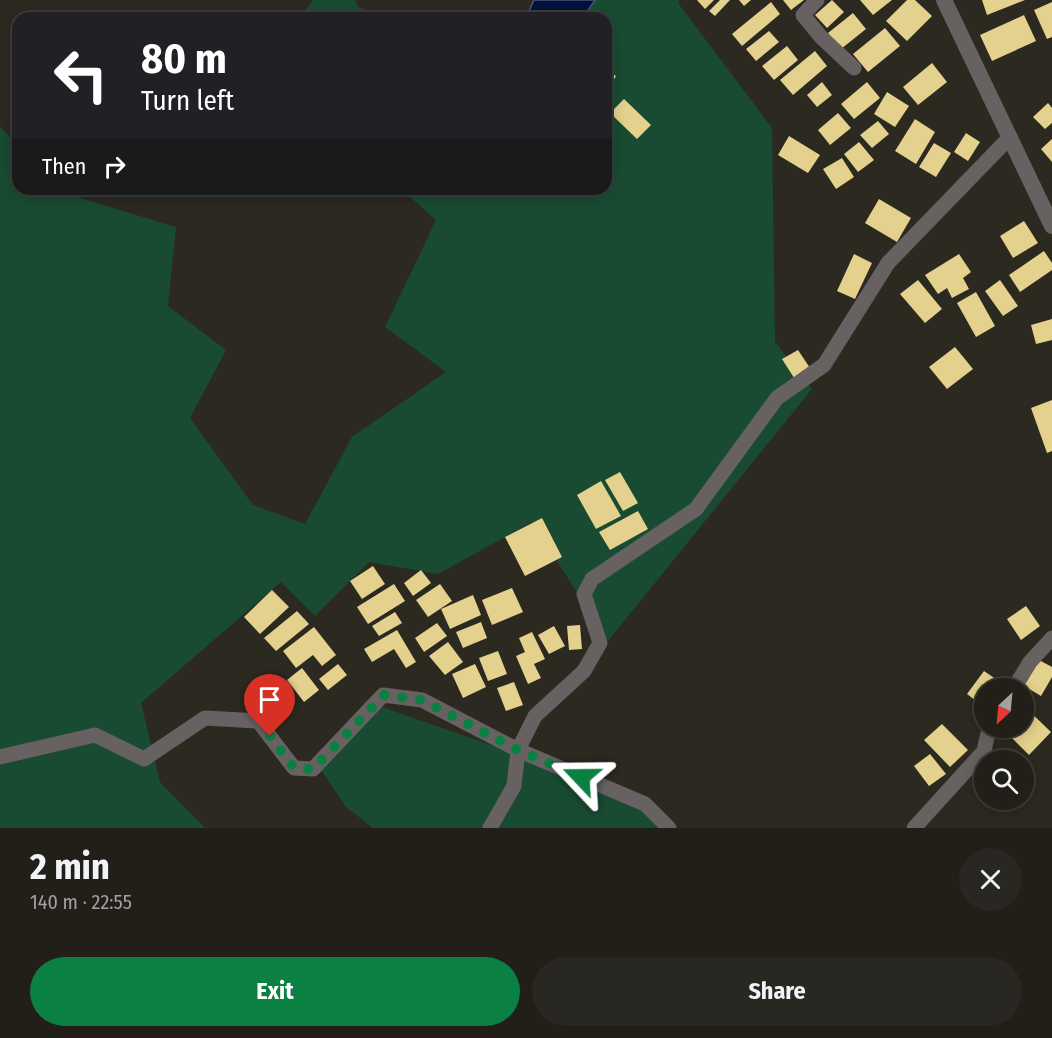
<!DOCTYPE html>
<meta charset="utf-8">
<style>
:root{--surface:#211f18;--page:#292721;--text:#f1f3f6;--muted:#a2a2a2;--line:#3e3d37;--accent:#0b8043}
body{margin:0;font-family:"Fira Sans Condensed",sans-serif;background:var(--page);color:var(--text);height:100vh;display:flex;flex-direction:column;font-size:22px;white-space:nowrap}
*{box-sizing:border-box;margin:0}
p{font-size:20px;color:var(--muted)}
.icon{flex:none;width:33px;height:33px;fill:none;stroke:currentColor;stroke-width:2;stroke-linecap:round;stroke-linejoin:round}
.map{position:relative;height:828px;overflow:hidden}
.details{display:flex;flex-direction:column;background:var(--surface);flex:1}
.details>*{flex:none}
.banner{position:absolute;left:12px;top:12px;width:600px;height:183px;border-radius:18px;box-shadow:0 3px 15px #0003,0 0 0 2px var(--line);background:#202124;color:#fff;overflow:hidden}
.needle{width:39px;rotate:206deg}
.buttons{position:absolute;left:974px;top:678px;display:grid;gap:12px}
.buttons a{display:grid;place-items:center;width:60px;height:60px;border-radius:50%;background:var(--surface);box-shadow:0 3px 15px #0003,0 0 0 2px var(--line);font-size:30px}
.pin{position:absolute;display:grid;place-items:center;width:51px;height:51px;color:#fff;margin:-62px -26px;border-radius:50% 50% 50% 0;rotate:-45deg;box-shadow:0 0 6px #0007}
.pin .icon{rotate:45deg}
.me{position:absolute;width:66px;margin:-33px;rotate:293deg;stroke-linejoin:round;filter:drop-shadow(0 0 4px #0008)}
.turn{display:flex;align-items:center;gap:21px;height:126px;padding:0 30px;font-size:27px}
.turn .icon{width:78px;height:78px;stroke-width:2.5}
.turn b{display:block;font-size:42px;line-height:51px}
.then{display:flex;align-items:center;height:57px;padding:0 30px;background:#0003;gap:12px;font-size:22px}
.round{display:grid;place-items:center;flex:none;width:63px;height:63px;border-radius:32px;background:var(--page)}
.head{display:flex;align-items:center;justify-content:space-between;height:102px;padding:0 30px}
h1{font-size:36px;font-weight:700;line-height:45px}
.cta{display:flex;gap:12px;margin-top:auto;padding:12px 30px}
.cta a{flex:1;height:69px;border-radius:36px;background:var(--accent);color:#fff;font-size:24px;font-weight:700;line-height:69px;text-align:center}
.cta a+a{background:var(--page);color:var(--text)}
.map>svg:first-child{display:block}
.green{fill:#194b32}
.water{fill:#00123e;stroke:#4a5672;stroke-width:1.5}
.building{fill:#e3d18d}
.lines{fill:none;stroke-linecap:round;stroke-linejoin:round}
.minor{stroke:#676162;stroke-width:15}
.tertiary{stroke:#676162;stroke-width:16}
.route{stroke:#0b8043;stroke-width:10;stroke-dasharray:0 18}
</style>
<div class="map">
<svg width="1052" height="828" viewBox="0 0 1052 828">
<rect width="100%" height="100%" fill="#2c2920"/>
<path class="green" d="M 313,0 L 355,0 L 358,7 L 393,18 L 300,18 Z
M 595,0 L 680,0 L 678,3 L 772,128 L 775,342 L 812,389 L 608,641 L 532,522 L 438,574 L 369,562 L 315,616 L 281,582 L 141,703 L 160,782 L 205,828 L 0,828 L 0,127 L 18,144 L 18,189 L 62,189 L 67,194 L 176,227 L 168,306 L 226,350 L 190,418 L 253,505 L 305,524 L 352,437 L 446,372 L 385,327 L 436,220 L 401,189 L 606,189 L 606,18 L 583,18 Z
M 365,701 L 576,775 L 678,828 L 373,828 L 346,807 L 321,770 Z"/>
<path class="water" d="M 534,0 L 595,0 L 583,18 L 526,18 Z"/>
<path class="building" d="M 697,0 L 714,0 L 705,9 Z
M 720,0 L 730,0 L 715,16 L 709,11 Z
M 739,0 L 751,0 L 744,6 Z
M 783,0 L 804,0 L 791,10 Z
M 832,0 L 844,12 L 827,28 L 815,15 Z
M 860,0 L 892,0 L 873,15 Z
M 907,0 L 915,0 L 932,16 L 907,41 L 886,21 Z
M 982,0 L 1025,0 L 987,15 Z
M 771,2 L 780,14 L 742,46 L 732,34 Z
M 1052,2 L 1052,37 L 1047,39 L 1034,10 Z
M 853,13 L 866,29 L 841,49 L 828,33 Z
M 1024,15 L 1036,41 L 992,61 L 980,35 Z
M 885,28 L 900,46 L 868,72 L 853,54 Z
M 769,31 L 779,42 L 756,61 L 746,49 Z
M 787,46 L 798,60 L 774,80 L 762,66 Z
M 815,51 L 827,66 L 793,95 L 780,80 Z
M 932,63 L 947,82 L 918,105 L 903,87 Z
M 606,70 L 616,76 L 606,93 Z
M 822,82 L 832,95 L 817,107 L 807,95 Z
M 867,82 L 880,98 L 854,119 L 841,104 Z
M 887,92 L 909,106 L 895,127 L 874,114 Z
M 624,99 L 651,125 L 637,139 L 610,113 Z
M 1048,103 L 1052,108 L 1052,123 L 1045,129 L 1033,117 Z
M 838,113 L 851,128 L 830,145 L 818,130 Z
M 915,119 L 935,132 L 916,164 L 895,151 Z
M 878,121 L 889,134 L 872,148 L 860,135 Z
M 966,133 L 980,142 L 968,161 L 954,152 Z
M 789,136 L 820,155 L 808,173 L 778,155 Z
M 1052,139 L 1052,162 L 1041,149 Z
M 859,142 L 874,160 L 858,172 L 844,154 Z
M 934,143 L 951,153 L 936,177 L 919,167 Z
M 842,158 L 854,177 L 836,189 L 823,169 Z
M 879,199 L 911,218 L 897,242 L 865,223 Z
M 1024,221 L 1038,243 L 1013,258 L 1000,236 Z
M 1044,251 L 1052,263 L 1052,270 L 1020,292 L 1009,275 Z
M 854,254 L 872,263 L 855,299 L 837,291 Z
M 959,254 L 971,272 L 963,278 L 969,289 L 952,298 L 947,288 L 938,294 L 925,275 Z
M 918,280 L 942,309 L 925,323 L 900,294 Z
M 1000,280 L 1018,306 L 1003,316 L 985,291 Z
M 976,292 L 995,326 L 976,337 L 957,303 Z
M 1052,319 L 1052,340 L 1036,344 L 1031,325 Z
M 955,347 L 973,369 L 947,389 L 929,367 Z
M 798,350 L 812,371 L 796,381 L 782,359 Z
M 1052,400 L 1052,451 L 1047,453 L 1031,408 Z
M 620,472 L 638,503 L 623,511 L 605,480 Z
M 601,481 L 621,516 L 596,529 L 577,495 Z
M 638,511 L 648,529 L 610,550 L 599,532 Z
M 542,518 L 562,557 L 525,576 L 505,537 Z
M 373,566 L 385,584 L 362,599 L 350,581 Z
M 421,570 L 431,583 L 413,596 L 404,583 Z
M 394,584 L 405,601 L 368,624 L 357,607 Z
M 440,584 L 452,601 L 428,617 L 416,600 Z
M 512,588 L 523,612 L 492,625 L 482,600 Z
M 272,590 L 289,607 L 260,634 L 244,617 Z
M 473,595 L 481,615 L 450,629 L 441,609 Z
M 1026,606 L 1040,626 L 1021,640 L 1007,619 Z
M 297,611 L 309,624 L 276,651 L 264,638 Z
M 395,612 L 402,623 L 379,636 L 372,626 Z
M 481,622 L 487,638 L 463,648 L 456,632 Z
M 437,623 L 447,636 L 424,652 L 415,638 Z
M 580,625 L 582,649 L 569,650 L 567,626 Z
M 554,626 L 565,646 L 549,654 L 538,635 Z
M 314,627 L 336,655 L 322,666 L 313,655 L 296,668 L 283,651 Z
M 397,630 L 416,662 L 406,668 L 394,649 L 372,662 L 364,649 Z
M 532,632 L 545,659 L 534,664 L 541,678 L 528,684 L 516,656 L 525,652 L 519,638 Z
M 448,642 L 463,662 L 445,675 L 429,656 Z
M 498,651 L 507,674 L 488,681 L 479,658 Z
M 1039,660 L 1052,667 L 1052,677 L 1041,696 L 1024,686 Z
M 338,664 L 347,675 L 328,690 L 319,679 Z
M 475,664 L 486,687 L 463,698 L 452,674 Z
M 302,668 L 319,690 L 304,702 L 287,680 Z
M 984,671 L 1006,686 L 1004,688 L 984,688 L 984,707 L 967,694 Z
M 514,682 L 523,705 L 506,711 L 497,688 Z
M 1023,705 L 1051,732 L 1029,755 L 1002,728 L 1023,728 Z
M 942,724 L 968,750 L 950,767 L 924,740 Z
M 930,754 L 946,774 L 929,786 L 914,766 Z
M 987,754 L 996,760 L 984,760 L 984,782 L 972,772 Z"/>
<g class="lines">
<path class="minor" d="M 817,0 L 803,15 L 821,37 L 854,68
M 1014,688 L 1030,662 L 1052,638
M 0,757 L 95,735 L 144,759 L 205,718 L 258,721 L 294,768 L 313,769 L 383,695 L 422,700 L 518,750 L 645,804 L 669,828
M 490,828 L 514,786 L 518,750 L 535,716 L 584,671 L 600,643 L 584,594 L 592,579 L 696,509 L 777,398 L 824,365 L 888,263 L 1010,137
M 914,828 L 984,751 L 989,728"/>
<path class="tertiary" d="M 944,0 L 1052,226"/>
</g>
<g class="lines">
<path class="route" d="M 270,736 L 294,768 L 313,769 L 384,695 L 422,700 L 518,750 L 581,777"/>
</g>
</svg>
<div class="buttons">
<a><svg class="needle" viewBox="-14 -14 28 28"><path d="M0-13l5 13h-10z" fill="#e53935"/><path d="M0 13l5-13h-10z" fill="#a2a2a2"/></svg></a>
<a><svg class="icon" aria-label="search" viewBox="0 0 24 24"><circle cx="10" cy="10" r="6"/><path d="M15 15l6 6"/></svg></a>
</div>
<div class="pin" style="left:270px;top:736px;background:#d93025"><svg class="icon" aria-label="arrive" viewBox="0 0 24 24"><path d="M6 21V4h12l-3 4 3 4H6"/></svg></div>
<svg class="me" style="left:581px;top:777px" viewBox="-20 -20 40 40"><path d="M0-17L14 15 0 8-14 15z" fill="#0b8043" stroke="#fff" stroke-width="4"/></svg>
<div class="banner">
<div class="turn"><svg class="icon" aria-label="left" viewBox="0 0 24 24"><path d="M17 20v-9H6M10 6l-5 5 5 5"/></svg><div><b>80 m</b>Turn left</div></div>
<div class="then">Then<svg class="icon" aria-label="right" viewBox="0 0 24 24"><path d="M7 20v-9h11M14 6l5 5-5 5"/></svg></div>
</div>
</div>
<section class="details">
<div class="head"><div><h1>2 min</h1><p>140 m · 22:55</p></div><a class="round"><svg class="icon" aria-label="close" viewBox="0 0 24 24"><path d="M6 6l12 12M18 6L6 18"/></svg></a></div>
<div class="cta"><a>Exit</a><a>Share</a></div>
</section>
